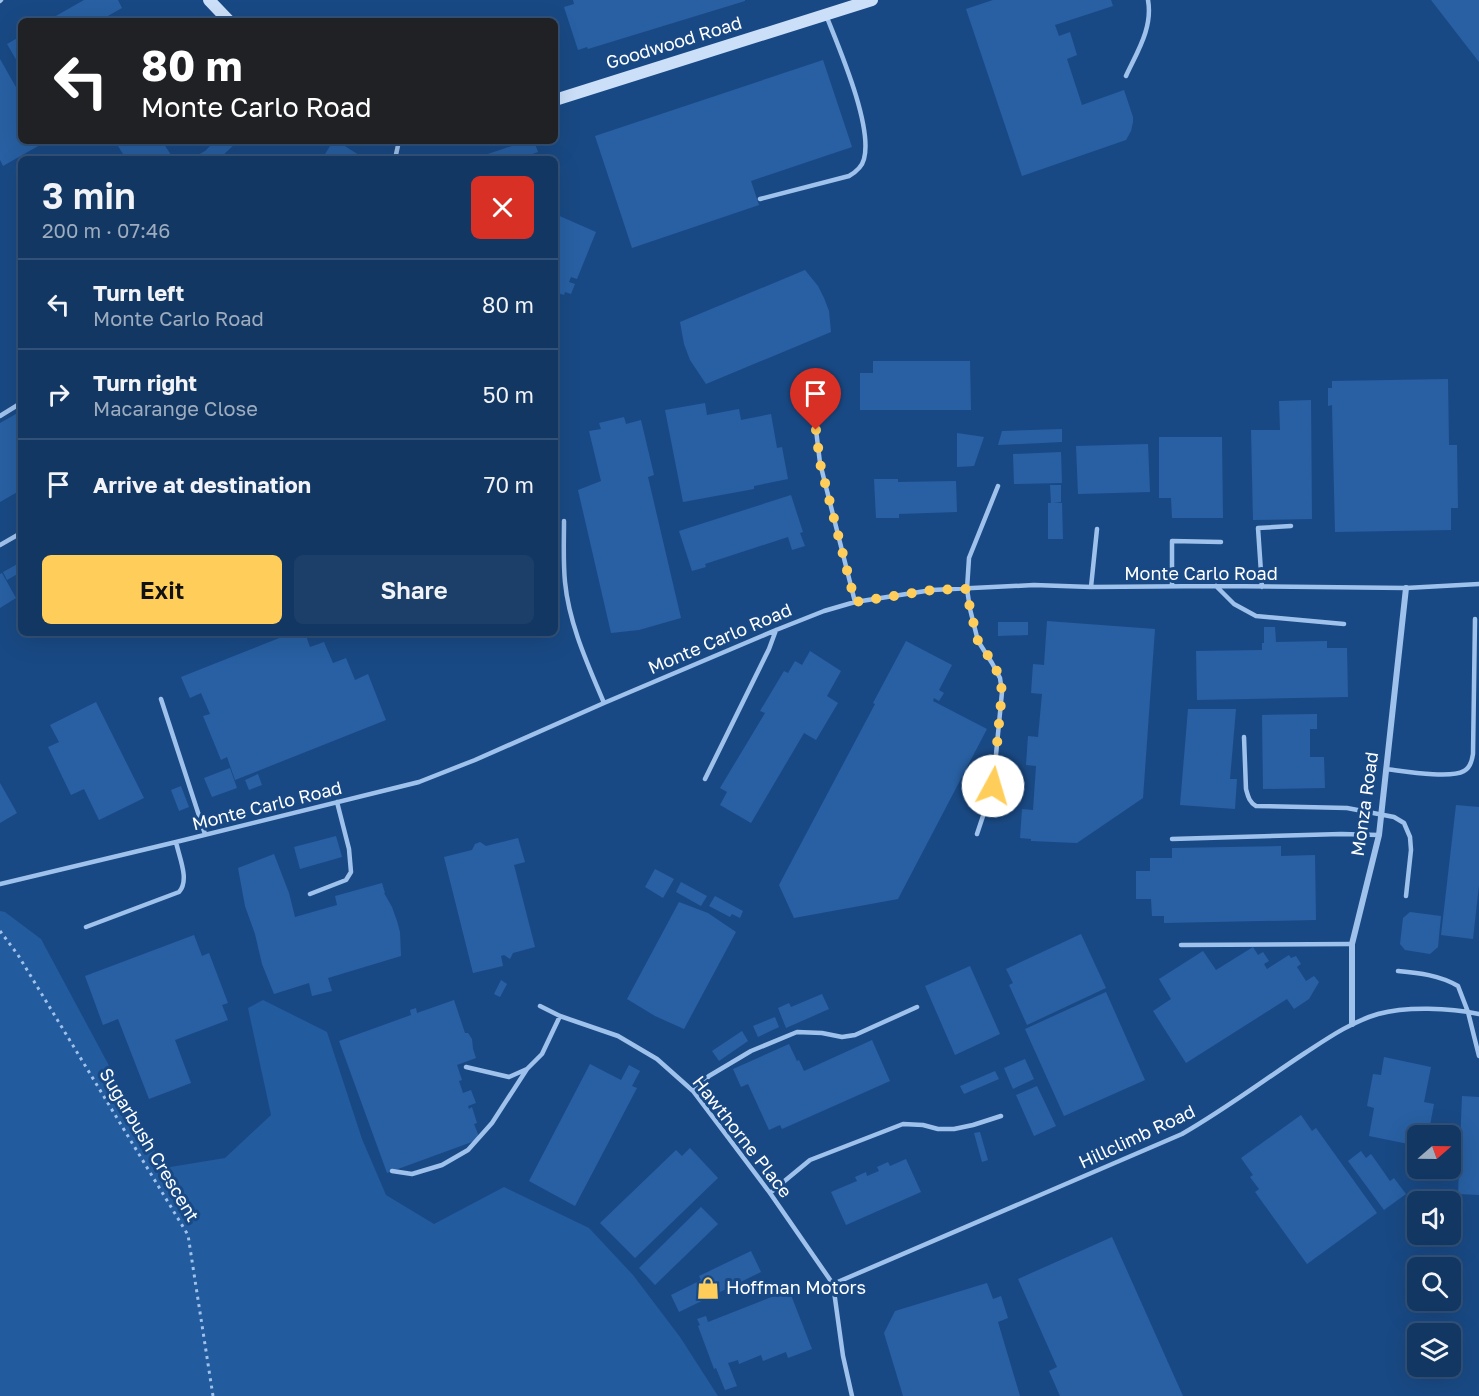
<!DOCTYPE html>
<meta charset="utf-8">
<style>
:root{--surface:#133763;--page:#1c3f69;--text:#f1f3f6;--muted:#9dacbe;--line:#325178;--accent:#ffce5a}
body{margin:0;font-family:"Golos Text",sans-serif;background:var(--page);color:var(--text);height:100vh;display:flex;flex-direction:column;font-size:22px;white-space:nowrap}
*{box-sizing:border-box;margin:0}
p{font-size:20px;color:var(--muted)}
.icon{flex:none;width:33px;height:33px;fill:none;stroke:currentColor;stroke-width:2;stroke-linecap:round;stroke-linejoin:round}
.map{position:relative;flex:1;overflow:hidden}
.sheet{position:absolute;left:18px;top:156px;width:540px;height:480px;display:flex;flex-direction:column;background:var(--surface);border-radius:9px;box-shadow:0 6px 24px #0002,0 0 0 2px var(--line)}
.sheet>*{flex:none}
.guide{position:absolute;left:18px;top:18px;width:540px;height:126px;border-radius:9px;box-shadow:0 6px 24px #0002,0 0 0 2px var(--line);background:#202124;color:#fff;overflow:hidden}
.needle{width:39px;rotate:70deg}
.buttons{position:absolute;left:1407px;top:1125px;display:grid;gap:12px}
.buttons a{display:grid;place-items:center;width:54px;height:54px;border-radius:9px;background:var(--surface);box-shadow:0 6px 24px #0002,0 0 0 2px var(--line);font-size:30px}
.pin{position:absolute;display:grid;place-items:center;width:51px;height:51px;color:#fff;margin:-62px -26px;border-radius:50% 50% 50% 0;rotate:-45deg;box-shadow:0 0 6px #0007}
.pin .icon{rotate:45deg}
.me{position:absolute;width:66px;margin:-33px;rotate:6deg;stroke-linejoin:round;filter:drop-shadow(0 0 4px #0008)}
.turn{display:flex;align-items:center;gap:21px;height:126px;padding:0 24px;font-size:27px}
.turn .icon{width:78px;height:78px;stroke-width:2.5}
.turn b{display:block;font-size:42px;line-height:51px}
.round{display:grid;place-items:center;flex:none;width:63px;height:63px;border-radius:9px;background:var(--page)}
.overview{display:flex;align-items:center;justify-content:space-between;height:102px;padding:0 24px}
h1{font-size:36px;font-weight:600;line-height:45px}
.button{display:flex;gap:12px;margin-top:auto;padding:12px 24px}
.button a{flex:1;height:69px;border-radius:9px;background:var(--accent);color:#111;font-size:24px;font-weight:600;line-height:69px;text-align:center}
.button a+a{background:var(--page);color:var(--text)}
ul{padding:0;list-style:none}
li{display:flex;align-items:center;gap:18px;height:90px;padding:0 24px;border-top:2px solid var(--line)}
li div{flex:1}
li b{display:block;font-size:22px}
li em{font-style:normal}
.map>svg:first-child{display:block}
.green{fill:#225b9e}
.building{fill:#2860a3}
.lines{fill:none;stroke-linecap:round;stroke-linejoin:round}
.path{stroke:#9fc2ec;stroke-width:3;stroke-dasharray:3 4.5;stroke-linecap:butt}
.lane{stroke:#9fc2ec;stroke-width:4.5}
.street{stroke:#9fc2ec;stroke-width:6}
.secondary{stroke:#cbdff9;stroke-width:12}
.route{stroke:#ffce5a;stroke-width:10;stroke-dasharray:0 18}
.labels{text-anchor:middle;stroke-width:6;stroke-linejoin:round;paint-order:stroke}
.street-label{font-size:18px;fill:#fff;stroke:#194984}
.poi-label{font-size:18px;fill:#fff;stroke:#194984;text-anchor:start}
</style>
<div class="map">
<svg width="1479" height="1396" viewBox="0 0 1479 1396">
<rect width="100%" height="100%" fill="#194984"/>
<path class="green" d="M 0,911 L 5,912 L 41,939 L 164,1168 L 225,1158 L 271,1115 L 248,1008 L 263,1000 L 327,1032 L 362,1139 L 386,1195 L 434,1224 L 504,1187 L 589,1228 L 633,1275 L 680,1337 L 718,1396 L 0,1396 Z"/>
<path class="building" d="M 84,0 L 118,0 L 122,8 L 99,21 L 47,21 Z
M 573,0 L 745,0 L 745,1 L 588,49 L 587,47 L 578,50 L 564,7 L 574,4 Z
M 993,0 L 1111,0 L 1113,6 L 1055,25 L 1059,36 L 1070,32 L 1077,55 L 1067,59 L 1082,105 L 1124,90 L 1133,117 L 1133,122 L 1131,131 L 1126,140 L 1022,176 L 966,9 Z
M 1431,0 L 1479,0 L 1479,62 Z
M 21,36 L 21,68 L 7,44 Z
M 0,59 L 21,96 L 21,141 L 47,141 L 3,166 L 0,160 Z
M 823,60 L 852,147 L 751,181 L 759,205 L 632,248 L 595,136 Z
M 115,141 L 162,141 L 173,158 L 126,159 Z
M 215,141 L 238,141 L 219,159 L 191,159 L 205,151 Z
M 333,141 L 337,141 L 362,157 L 361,159 L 322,159 Z
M 526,141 L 534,141 L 538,152 L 519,159 L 487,159 L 485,155 Z
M 555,214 L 596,232 L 577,279 L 571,277 L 569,282 L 575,284 L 571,294 L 565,292 L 564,295 L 555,292 Z
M 805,270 L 818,286 L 824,298 L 829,311 L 831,332 L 706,384 L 690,360 L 684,344 L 680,322 Z
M 873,361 L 970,361 L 971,410 L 860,410 L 860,373 L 873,373 Z
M 1448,379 L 1449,445 L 1457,445 L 1458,508 L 1451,508 L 1451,530 L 1335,532 L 1332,405 L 1328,406 L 1328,388 L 1332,388 L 1332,381 Z
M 1311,400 L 1312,519 L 1253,520 L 1251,430 L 1280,430 L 1279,401 Z
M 705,403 L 707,415 L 739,409 L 741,420 L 771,414 L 777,448 L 782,447 L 788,479 L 754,486 L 754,489 L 683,502 L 665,410 Z
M 21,411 L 21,490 L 0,502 L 0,423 Z
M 624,417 L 626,424 L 641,420 L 654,475 L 648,477 L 681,618 L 639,630 L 611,633 L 578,490 L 601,481 L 589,431 L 601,429 L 599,423 Z
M 1062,429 L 1062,442 L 998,445 L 1002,431 Z
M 957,433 L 984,437 L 974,466 L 957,467 Z
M 1159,437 L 1222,437 L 1223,518 L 1172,518 L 1171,498 L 1159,498 Z
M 1148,444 L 1150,492 L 1078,494 L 1076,446 Z
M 1061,452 L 1062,483 L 1014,484 L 1013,454 Z
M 874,479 L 898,479 L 898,482 L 956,481 L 957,512 L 899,514 L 899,518 L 876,518 Z
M 1050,485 L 1061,485 L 1061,502 L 1053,503 L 1062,503 L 1063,539 L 1048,539 L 1048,503 L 1051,503 Z
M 791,495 L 803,532 L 800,533 L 805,546 L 792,550 L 788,537 L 705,564 L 706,567 L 692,571 L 679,531 Z
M 21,562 L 21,572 L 7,580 L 3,572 Z
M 2,573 L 16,598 L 0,608 L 0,574 Z
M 1047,621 L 1155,629 L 1143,798 L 1077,843 L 1031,841 L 1031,839 L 1020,838 L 1022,809 L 1033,810 L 1036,766 L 1026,765 L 1028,736 L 1038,737 L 1042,694 L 1031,693 L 1033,664 L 1044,665 Z
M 998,622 L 1028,622 L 1028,635 L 998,636 Z
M 1264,627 L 1275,627 L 1276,642 L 1327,641 L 1327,648 L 1347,648 L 1348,697 L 1197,700 L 1196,651 L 1262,650 L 1262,643 L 1264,643 Z
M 292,633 L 305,633 L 310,647 L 324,642 L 333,663 L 346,658 L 355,680 L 368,674 L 386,720 L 235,780 L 227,757 L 221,760 L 203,716 L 210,714 L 201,693 L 190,698 L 181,677 Z
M 906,641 L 952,665 L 939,690 L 944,693 L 939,701 L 934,698 L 933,701 L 987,729 L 898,899 L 794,918 L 779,885 L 875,704 L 873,703 Z
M 810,651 L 841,671 L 827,696 L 838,703 L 816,740 L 804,733 L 751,823 L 720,805 L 727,792 L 720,788 L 765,713 L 760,711 L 784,671 L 788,673 L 795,661 L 802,665 Z
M 96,702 L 144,798 L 99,820 L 84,789 L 71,795 L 48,747 L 59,742 L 50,725 Z
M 1188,709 L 1236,709 L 1230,779 L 1237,779 L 1235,809 L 1180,805 Z
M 1317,714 L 1317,729 L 1310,729 L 1310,757 L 1324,757 L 1325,788 L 1263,789 L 1262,715 Z
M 230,768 L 237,788 L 212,797 L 204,778 Z
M 258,774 L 262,785 L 249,790 L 245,780 Z
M 0,783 L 17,813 L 0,823 Z
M 181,786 L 189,807 L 179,811 L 171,790 Z
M 1456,805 L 1479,807 L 1479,885 L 1473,939 L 1441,935 Z
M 336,836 L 342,857 L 300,869 L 294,847 Z
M 518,838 L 525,862 L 514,865 L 535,947 L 513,953 L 510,959 L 504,955 L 501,956 L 503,966 L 473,973 L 444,857 L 472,850 L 475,844 L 480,842 L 486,846 Z
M 1281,846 L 1281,856 L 1315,855 L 1316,920 L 1164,923 L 1164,916 L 1152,916 L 1151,899 L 1136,899 L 1136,871 L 1150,871 L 1150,858 L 1172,858 L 1172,848 Z
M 274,854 L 289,893 L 295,917 L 337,905 L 335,896 L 382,883 L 385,893 L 384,893 L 392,907 L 397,921 L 400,932 L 401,956 L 328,978 L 332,991 L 312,996 L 309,983 L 274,994 L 262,964 L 255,934 L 245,906 L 238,868 Z
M 655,869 L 674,879 L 663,898 L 645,887 Z
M 681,882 L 707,896 L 701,906 L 676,892 Z
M 715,896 L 743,911 L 740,918 L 732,914 L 730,917 L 709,906 Z
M 679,902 L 708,913 L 736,932 L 684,1029 L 655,1016 L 627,999 Z
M 1410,912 L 1441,916 L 1438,947 L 1430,954 L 1405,950 L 1400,944 L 1403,918 Z
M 1081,934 L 1106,988 L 1027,1025 L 1009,985 L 1013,983 L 1006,969 Z
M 194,935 L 202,956 L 209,953 L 228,1003 L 222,1005 L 228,1020 L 175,1040 L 191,1083 L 149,1099 L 118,1019 L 103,1025 L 85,976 Z
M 1253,947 L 1258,955 L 1263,952 L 1269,961 L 1264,964 L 1267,969 L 1289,955 L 1291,958 L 1296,956 L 1301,964 L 1297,967 L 1306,981 L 1314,976 L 1319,982 L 1309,999 L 1294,1009 L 1287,999 L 1186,1063 L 1153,1011 L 1171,999 L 1159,979 L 1203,951 L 1216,970 Z
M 970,966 L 1000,1034 L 955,1055 L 925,986 Z
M 501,980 L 507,984 L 500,997 L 494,994 Z
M 1106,992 L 1145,1080 L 1064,1116 L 1025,1029 Z
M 822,994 L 829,1009 L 786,1028 L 778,1008 L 789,1003 L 791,1007 Z
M 454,1000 L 465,1033 L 468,1033 L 472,1039 L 473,1049 L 476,1058 L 457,1065 L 462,1080 L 459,1081 L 463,1093 L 471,1090 L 476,1103 L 468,1106 L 469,1109 L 472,1107 L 477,1123 L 474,1124 L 480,1139 L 387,1173 L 339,1041 L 411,1015 L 410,1010 L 416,1008 L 417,1013 Z
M 775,1017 L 779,1027 L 758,1037 L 753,1026 Z
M 742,1031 L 748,1041 L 719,1061 L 712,1051 Z
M 872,1040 L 890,1081 L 782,1129 L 780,1125 L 769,1130 L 748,1084 L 741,1087 L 733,1069 L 789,1044 L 797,1061 L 799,1060 L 804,1071 Z
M 1384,1057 L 1431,1067 L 1424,1102 L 1434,1104 L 1428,1136 L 1418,1136 L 1418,1146 L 1369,1136 L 1374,1108 L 1367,1106 L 1373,1074 L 1381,1075 Z
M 1025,1059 L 1034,1079 L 1013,1089 L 1004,1068 Z
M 590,1064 L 621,1080 L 629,1065 L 640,1071 L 632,1086 L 637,1088 L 575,1206 L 529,1181 Z
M 995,1071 L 999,1079 L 964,1094 L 960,1086 Z
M 1037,1086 L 1056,1126 L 1034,1136 L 1016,1095 Z
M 1462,1096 L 1479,1097 L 1479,1195 L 1458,1194 Z
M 1301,1115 L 1312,1131 L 1316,1128 L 1377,1213 L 1307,1264 L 1255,1192 L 1259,1189 L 1250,1177 L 1253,1175 L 1241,1158 Z
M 980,1132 L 988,1160 L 982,1162 L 974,1133 Z
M 690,1148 L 718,1178 L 635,1258 L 600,1223 L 676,1150 L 682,1156 Z
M 1361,1151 L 1366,1158 L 1371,1154 L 1390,1181 L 1394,1178 L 1406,1194 L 1384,1210 L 1348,1161 Z
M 906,1159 L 921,1192 L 846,1225 L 831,1192 L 857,1181 L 855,1177 L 866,1172 L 867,1176 L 879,1171 L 877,1167 L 888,1162 L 890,1166 Z
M 701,1207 L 718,1224 L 655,1285 L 639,1268 Z
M 1112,1237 L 1183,1396 L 1060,1396 L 1049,1371 L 1057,1367 L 1018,1279 Z
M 751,1251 L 761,1272 L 679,1312 L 671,1295 L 701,1280 L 699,1276 Z
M 987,1283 L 993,1299 L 1001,1296 L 1008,1318 L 998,1322 L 1020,1396 L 903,1396 L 884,1333 L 895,1311 Z
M 789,1290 L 812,1349 L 788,1358 L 786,1352 L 763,1361 L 761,1355 L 739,1364 L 738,1360 L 728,1363 L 737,1386 L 725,1390 L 716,1368 L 714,1369 L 698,1326 L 700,1325 L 697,1319 L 706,1316 L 708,1322 Z"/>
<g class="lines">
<path class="path" d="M 0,931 L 18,955 L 188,1235 L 213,1396"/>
<path class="lane" d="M 0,1 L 1,0
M 1126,76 C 1137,52 1153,28 1148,0
M 395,159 L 399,141
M 760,199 L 849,176 C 856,172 862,167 864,159 C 873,126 839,48 826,15
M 814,413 L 820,463 L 855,602
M 0,416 L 21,403
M 564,521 C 564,541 563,562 565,582 C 569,624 588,665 604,703
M 0,545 L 21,533
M 1172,586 L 1172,541 L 1221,542
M 1216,586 L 1234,604 L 1256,616 L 1344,624
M 1091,587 L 1097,529
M 1262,587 L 1258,528 L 1291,526
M 161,699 L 205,834
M 1244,737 L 1246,789 C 1248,796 1249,802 1256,806 L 1347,808 L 1394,817 L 1404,823 L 1410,837 L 1411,850 L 1406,896
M 1386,769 C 1403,771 1450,779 1464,771 C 1470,768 1472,761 1473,754 L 1475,619
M 705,779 L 769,649 L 776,630
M 977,834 L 993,786 L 1002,692 L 1000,678 L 992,663 L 978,641 L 970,609 L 967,589 L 969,558 L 998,486
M 1172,839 L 1341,834 L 1379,835
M 0,884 L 176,842 L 419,782 L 475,760 L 604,703 L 776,630 L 824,611 L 855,602 L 932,590 L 1034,585 L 1091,587 L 1216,586 L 1406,588 L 1479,584
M 310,894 L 346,880 L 351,872 L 349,849 L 337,802
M 86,927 L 179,892 C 190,880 179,857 176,842
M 1181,945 L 1352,944
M 1398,971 C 1419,973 1439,975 1458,986 L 1468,1012 L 1479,1056
M 540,1006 L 560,1016 L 618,1036 L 657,1059 L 693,1091 L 770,1193 L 833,1284 L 843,1356 L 852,1396
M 466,1067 L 509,1077 L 527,1069 L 542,1054 L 560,1016
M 693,1091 L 709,1076 L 751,1051 L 797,1032 L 822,1033 L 842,1037 L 855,1035 L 917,1007
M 392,1171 L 412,1174 L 442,1165 L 468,1150 L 492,1123 L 527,1069
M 770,1193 L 810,1160 L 903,1124 L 923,1125 L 938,1129 L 954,1129 L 973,1125 L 1001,1116
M 833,1284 L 1182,1134 C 1224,1110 1264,1080 1305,1053 C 1328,1038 1351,1022 1378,1014 C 1407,1006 1450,1008 1479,1014"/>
<path class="street" d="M 1352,1024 L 1352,944 L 1379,835 L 1406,588"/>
<path class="secondary" d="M 209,0 L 229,21
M 555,100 L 872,0"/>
</g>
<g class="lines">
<path class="route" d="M 816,430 L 820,463 L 855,602 L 932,590 L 967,589 L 970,609 L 978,641 L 993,663 L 1000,678 L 1002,692 L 993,786"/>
</g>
<defs>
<g id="shop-bare" transform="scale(1.8)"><path d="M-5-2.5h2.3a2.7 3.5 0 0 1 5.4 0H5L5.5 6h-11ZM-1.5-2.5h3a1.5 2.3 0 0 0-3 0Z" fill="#ffce5a" stroke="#194984" stroke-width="2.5" paint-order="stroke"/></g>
</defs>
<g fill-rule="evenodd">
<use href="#shop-bare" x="708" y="1288"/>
</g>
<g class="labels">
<g class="street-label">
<text transform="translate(674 43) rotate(-17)" y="6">Goodwood Road</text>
<text x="1201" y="580">Monte Carlo Road</text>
<text transform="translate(720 639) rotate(-23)" y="6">Monte Carlo Road</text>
<text transform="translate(1365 804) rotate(-82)" y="6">Monza Road</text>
<text transform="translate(267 806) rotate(-14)" y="6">Monte Carlo Road</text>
<text transform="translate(742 1137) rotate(52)" y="6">Hawthorne Place</text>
<text transform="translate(1137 1137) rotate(-25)" y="6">Hillclimb Road</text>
<text transform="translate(149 1145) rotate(59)" y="6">Sugarbush Crescent</text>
</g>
<g class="poi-label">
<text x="726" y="1294">Hoffman Motors</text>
</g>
</g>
</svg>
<div class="buttons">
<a><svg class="needle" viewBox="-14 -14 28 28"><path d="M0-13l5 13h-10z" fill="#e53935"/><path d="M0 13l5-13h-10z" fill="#9dacbe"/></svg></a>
<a><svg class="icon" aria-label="sound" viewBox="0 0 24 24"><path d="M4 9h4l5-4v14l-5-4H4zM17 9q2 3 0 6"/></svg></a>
<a><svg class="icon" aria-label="search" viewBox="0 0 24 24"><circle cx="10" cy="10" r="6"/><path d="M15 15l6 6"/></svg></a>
<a><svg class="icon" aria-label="layers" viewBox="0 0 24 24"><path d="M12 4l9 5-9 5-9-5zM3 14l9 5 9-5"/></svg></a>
</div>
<div class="pin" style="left:816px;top:430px;background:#d93025"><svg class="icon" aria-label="arrive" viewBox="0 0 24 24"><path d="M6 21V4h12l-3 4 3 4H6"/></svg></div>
<svg class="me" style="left:993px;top:786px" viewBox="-20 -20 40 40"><circle r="19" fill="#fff"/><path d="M0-13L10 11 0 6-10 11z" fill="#ffce5a"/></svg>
<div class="guide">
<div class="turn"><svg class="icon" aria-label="left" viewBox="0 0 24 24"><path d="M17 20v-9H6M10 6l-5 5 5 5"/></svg><div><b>80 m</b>Monte Carlo Road</div></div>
</div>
<section class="sheet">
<div class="overview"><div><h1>3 min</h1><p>200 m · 07:46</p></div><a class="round" style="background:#d93025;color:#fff"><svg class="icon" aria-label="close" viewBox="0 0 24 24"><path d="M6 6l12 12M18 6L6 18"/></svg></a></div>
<ul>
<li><svg class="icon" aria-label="left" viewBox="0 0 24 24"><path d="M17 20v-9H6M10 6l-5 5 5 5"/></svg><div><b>Turn left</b><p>Monte Carlo Road</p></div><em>80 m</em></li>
<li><svg class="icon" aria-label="right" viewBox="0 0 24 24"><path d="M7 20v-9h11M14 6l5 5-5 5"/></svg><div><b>Turn right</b><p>Macarange Close</p></div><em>50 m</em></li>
<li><svg class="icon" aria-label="arrive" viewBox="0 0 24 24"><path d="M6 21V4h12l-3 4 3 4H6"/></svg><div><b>Arrive at destination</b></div><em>70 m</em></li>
</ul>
<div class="button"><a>Exit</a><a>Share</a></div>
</section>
</div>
